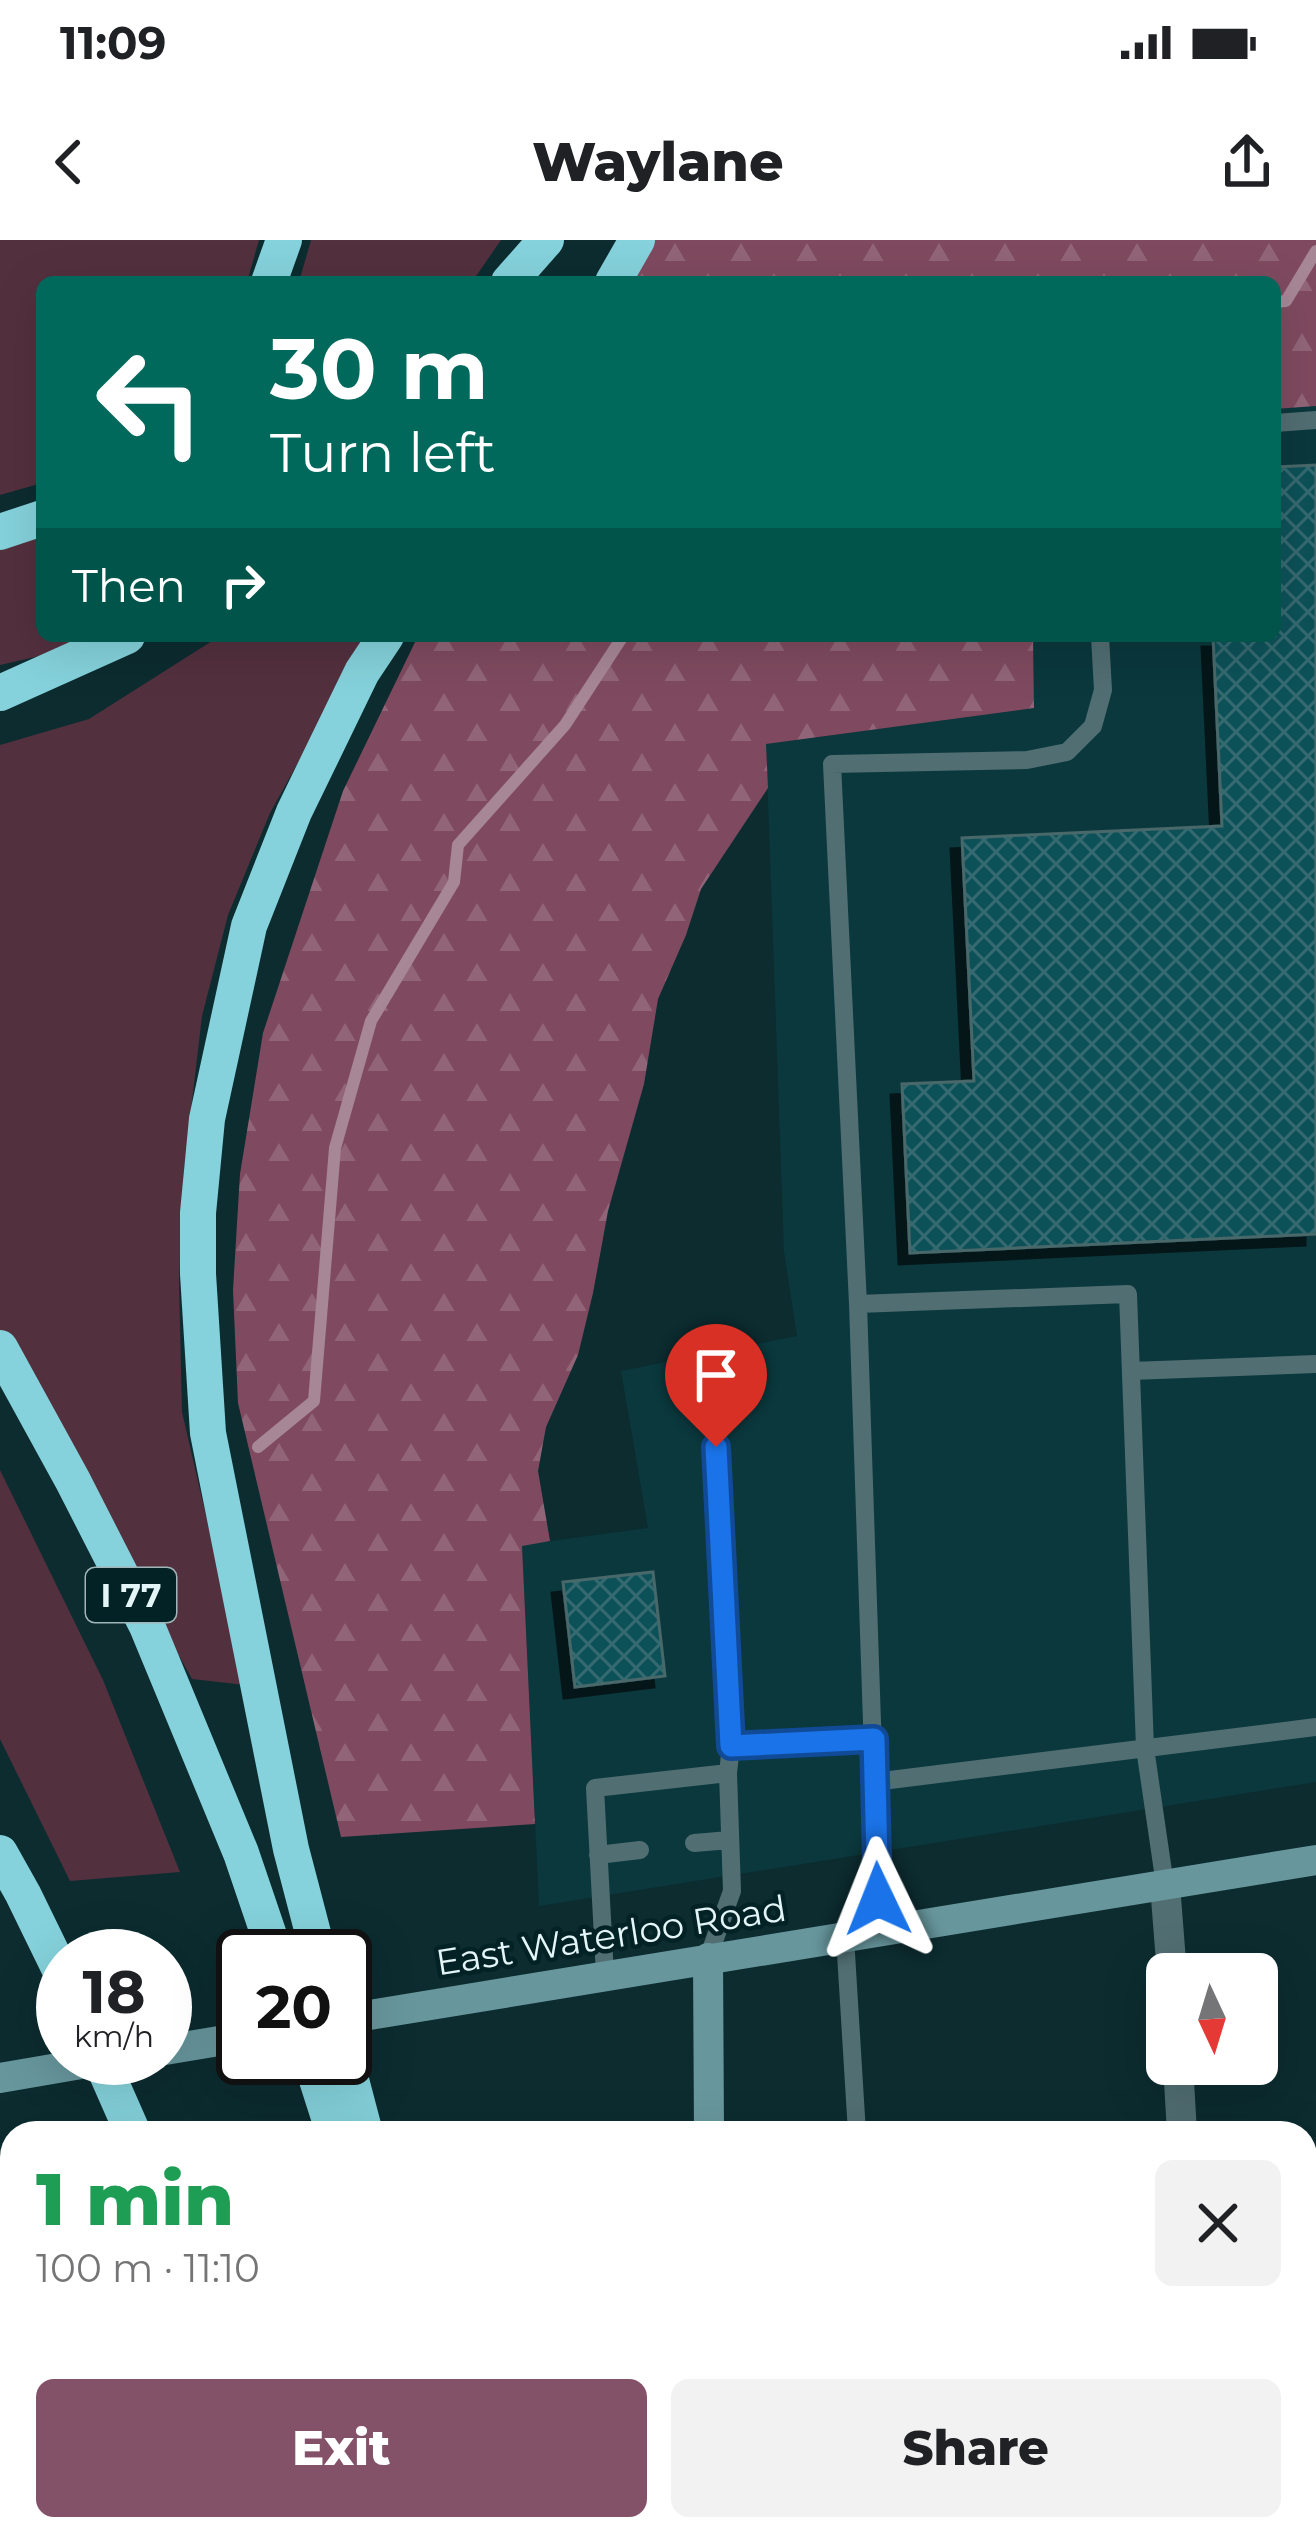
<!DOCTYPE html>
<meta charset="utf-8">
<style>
:root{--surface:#fff;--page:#f2f2f2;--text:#202124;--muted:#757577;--accent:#845268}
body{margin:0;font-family:Montserrat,sans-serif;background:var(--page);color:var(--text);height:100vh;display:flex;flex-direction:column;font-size:45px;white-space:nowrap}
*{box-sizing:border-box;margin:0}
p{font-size:39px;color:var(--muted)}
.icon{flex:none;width:66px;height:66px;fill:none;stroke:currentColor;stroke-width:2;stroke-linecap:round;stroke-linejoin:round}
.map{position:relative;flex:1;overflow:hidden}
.drawer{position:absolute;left:0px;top:1881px;width:1317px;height:420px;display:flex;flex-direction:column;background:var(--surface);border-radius:36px 36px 0 0;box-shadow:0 12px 48px #0002}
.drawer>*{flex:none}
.hud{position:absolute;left:36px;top:36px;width:1245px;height:366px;border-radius:18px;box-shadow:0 12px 48px #0002;background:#00695c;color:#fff;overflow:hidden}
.needle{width:78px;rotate:176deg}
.tools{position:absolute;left:1146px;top:1713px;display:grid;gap:24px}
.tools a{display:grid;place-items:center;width:132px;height:132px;border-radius:18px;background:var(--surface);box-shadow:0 12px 48px #0002;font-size:60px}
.speed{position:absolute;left:36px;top:1689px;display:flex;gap:24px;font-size:60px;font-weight:700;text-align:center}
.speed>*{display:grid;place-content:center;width:156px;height:156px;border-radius:50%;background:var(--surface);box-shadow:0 12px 48px #0002;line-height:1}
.speed small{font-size:30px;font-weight:400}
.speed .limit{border:6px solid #111;border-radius:18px;background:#fff;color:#111}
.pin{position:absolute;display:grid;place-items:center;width:102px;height:102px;color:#fff;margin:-123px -51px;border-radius:50% 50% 50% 0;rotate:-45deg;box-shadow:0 0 12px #0007}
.pin .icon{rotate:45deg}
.me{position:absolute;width:132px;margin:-66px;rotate:358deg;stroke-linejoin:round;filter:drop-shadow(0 0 9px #0008)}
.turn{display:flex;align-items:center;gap:42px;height:252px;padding:0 36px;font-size:54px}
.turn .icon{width:156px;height:156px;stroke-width:2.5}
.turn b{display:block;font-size:84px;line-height:102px}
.then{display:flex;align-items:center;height:114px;padding:0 36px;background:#0003;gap:24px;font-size:45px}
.round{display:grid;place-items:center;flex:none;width:126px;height:126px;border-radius:18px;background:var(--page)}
.head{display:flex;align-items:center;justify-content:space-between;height:204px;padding:0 36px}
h1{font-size:72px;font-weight:800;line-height:90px;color:#1e9e55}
.action{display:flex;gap:24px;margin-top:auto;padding:24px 36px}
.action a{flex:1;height:138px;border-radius:18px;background:var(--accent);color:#fff;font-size:48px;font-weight:800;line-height:138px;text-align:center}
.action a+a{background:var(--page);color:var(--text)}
.status{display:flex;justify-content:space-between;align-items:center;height:84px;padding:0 60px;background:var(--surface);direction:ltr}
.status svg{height:33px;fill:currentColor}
header{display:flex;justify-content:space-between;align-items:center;height:156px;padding:0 36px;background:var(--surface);font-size:54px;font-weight:800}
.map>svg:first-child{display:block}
.built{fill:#0a383d}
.grass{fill:#53303e}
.forest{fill:url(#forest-firs)}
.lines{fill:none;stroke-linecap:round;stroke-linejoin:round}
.stream{stroke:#a78696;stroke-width:12}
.building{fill:url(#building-cross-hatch);stroke:#48676b;stroke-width:3;filter:url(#shadow)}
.service{stroke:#516e72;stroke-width:18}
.minor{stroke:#516e72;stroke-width:30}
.secondary{stroke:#67979d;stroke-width:30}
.motorway{stroke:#85d2dc;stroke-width:36}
.motorway-bridge{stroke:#85d2dc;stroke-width:36}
.route-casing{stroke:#114b97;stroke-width:30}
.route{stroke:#1a73e8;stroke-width:21}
.labels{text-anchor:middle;stroke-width:9;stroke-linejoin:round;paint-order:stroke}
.shield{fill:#032226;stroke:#a0b6b8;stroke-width:3}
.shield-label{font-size:33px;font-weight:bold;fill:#e4f5f7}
.street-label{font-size:36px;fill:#e4f5f7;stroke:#032226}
</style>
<div class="status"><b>11:09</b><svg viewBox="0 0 49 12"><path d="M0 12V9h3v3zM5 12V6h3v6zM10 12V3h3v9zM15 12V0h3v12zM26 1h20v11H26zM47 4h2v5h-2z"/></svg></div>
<header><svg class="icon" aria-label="back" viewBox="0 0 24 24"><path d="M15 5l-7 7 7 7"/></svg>Waylane<svg class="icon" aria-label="share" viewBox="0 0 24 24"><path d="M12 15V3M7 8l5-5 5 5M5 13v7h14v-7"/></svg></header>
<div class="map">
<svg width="1316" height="2301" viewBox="0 0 1316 2301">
<defs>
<pattern id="forest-firs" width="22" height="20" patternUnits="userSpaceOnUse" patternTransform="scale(3)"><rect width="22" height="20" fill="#7f4a5f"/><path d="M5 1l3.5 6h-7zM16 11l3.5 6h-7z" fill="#916577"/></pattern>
<pattern id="building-cross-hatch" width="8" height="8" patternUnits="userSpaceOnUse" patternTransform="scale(3)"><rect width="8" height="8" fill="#115158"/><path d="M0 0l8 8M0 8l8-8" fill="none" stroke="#346b71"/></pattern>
<filter id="shadow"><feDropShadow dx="-11" dy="11" stdDeviation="0" flood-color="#0009"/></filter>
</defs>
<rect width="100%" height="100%" fill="#0c2c30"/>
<path class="built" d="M 1316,166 L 1316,1542 L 539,1666 L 522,1305 L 648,1288 L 621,1131 L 797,1096 L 784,1012 L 766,504 L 1034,468 L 1033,396 L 1275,396 L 1275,169 Z"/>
<path class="grass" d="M 0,0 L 259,0 L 247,42 L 42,42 L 42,243 L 0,255 Z
M 311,0 L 501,0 L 472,42 L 299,42 Z
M 42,293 L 42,396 L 84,396 L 48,414 L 0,425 L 0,306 Z
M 220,396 L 368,396 L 270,573 L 228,675 L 202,776 L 184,929 L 179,1042 L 182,1172 L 245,1445 L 192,1439 L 0,1096 L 0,505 L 89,479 Z
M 0,1230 L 103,1440 L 180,1632 L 70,1641 L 0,1499 Z"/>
<path class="forest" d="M 622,0 L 1316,0 L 1316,166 L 1275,169 L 1275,42 L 600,42 Z
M 418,396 L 1033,396 L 1034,468 L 766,504 L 768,548 L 701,649 L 686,695 L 658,759 L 644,844 L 608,971 L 593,1053 L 578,1115 L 546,1187 L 538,1231 L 550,1301 L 522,1306 L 535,1584 L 341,1597 L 238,1163 L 233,1050 L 240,934 L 263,793 L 343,551 Z"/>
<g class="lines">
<path class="stream" d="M 1275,62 L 1286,61 L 1316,11
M 258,1207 L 314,1161 L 335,908 L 371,781 L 454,642 L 458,605 L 565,485 L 623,396"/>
</g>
<path class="building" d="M 1316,225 L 1316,994 L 910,1013 L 902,844 L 974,841 L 962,598 L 1222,586 L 1213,396 L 1275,396 L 1275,227 Z
M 653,1332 L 665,1436 L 575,1447 L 563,1342 Z"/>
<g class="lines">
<path class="service" d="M 1275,183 L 1316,180
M 858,1064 L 1128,1054 L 1145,1508 L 1165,1645
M 1131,1131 L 1316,1124
M 714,1165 L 731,1506
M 874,1542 L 1316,1487
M 694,1603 L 730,1600
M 598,1615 L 640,1610
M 879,1692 L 858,1064 L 832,524 L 1027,520 L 1067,512 L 1093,486 L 1103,450 L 1100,396
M 845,1697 L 857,1893
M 708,1718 L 732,1651 L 728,1533 L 731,1506 L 874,1499
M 605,1735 L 595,1548 L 728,1533"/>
<path class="minor" d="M 1165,1645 L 1172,1734
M 1178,1824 L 1182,1893
M 1201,2289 L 1201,2301"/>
<path class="secondary" d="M 708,1718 L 709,1893
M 345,1779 L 1316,1620
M 165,1810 L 243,1797
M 0,1838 L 116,1818
M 0,2130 L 12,2155
M 69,2289 L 74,2301
M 742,2289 L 743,2301"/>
<path class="motorway" d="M 269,42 L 284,0
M 509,42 L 546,0
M 613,42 L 637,0
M 0,292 L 42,278
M 0,453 L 127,396
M 0,1108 L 73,1241 L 147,1386 L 241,1613 L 276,1716
M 0,1613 L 23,1654 L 63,1736
M 319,1716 L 291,1609 L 208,1193 L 198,1034 L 198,973 L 207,879 L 249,686 L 294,572 L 362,432 L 386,396
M 345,1817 L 365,1893
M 310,1818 L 334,1893
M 288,2289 L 292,2301
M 445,2289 L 448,2301
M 702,2301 L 702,2289"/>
<path class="motorway-bridge" d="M 100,1818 L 133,1893"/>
</g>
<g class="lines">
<g class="route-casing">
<path id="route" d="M 716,1207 L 731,1506 L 874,1499 L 878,1659"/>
</g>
<use href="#route" class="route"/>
</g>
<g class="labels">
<rect class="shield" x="86" y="1328" width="90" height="54" rx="9"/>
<g class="shield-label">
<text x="131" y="1367">I 77</text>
</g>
<g class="street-label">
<text transform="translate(611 1695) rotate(-9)" y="13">East Waterloo Road</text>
</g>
</g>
</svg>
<div class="tools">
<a><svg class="needle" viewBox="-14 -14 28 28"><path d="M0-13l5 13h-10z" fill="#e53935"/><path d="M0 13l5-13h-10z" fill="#757577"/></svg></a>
</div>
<div class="speed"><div>18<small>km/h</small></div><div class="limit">20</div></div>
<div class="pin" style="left:716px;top:1207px;background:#d93025"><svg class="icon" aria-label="arrive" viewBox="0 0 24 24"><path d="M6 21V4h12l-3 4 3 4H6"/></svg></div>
<svg class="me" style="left:878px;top:1659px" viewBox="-20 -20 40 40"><path d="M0-17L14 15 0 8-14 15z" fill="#1a73e8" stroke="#fff" stroke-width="4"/></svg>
<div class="hud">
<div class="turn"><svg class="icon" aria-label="left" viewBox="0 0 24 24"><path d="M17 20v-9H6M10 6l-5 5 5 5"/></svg><div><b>30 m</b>Turn left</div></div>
<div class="then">Then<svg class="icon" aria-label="right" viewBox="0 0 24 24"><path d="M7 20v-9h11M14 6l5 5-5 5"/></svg></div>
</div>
<section class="drawer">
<div class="head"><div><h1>1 min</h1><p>100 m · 11:10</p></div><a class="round"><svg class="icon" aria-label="close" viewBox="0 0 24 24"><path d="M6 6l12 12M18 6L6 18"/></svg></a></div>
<div class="action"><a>Exit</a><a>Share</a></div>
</section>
</div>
